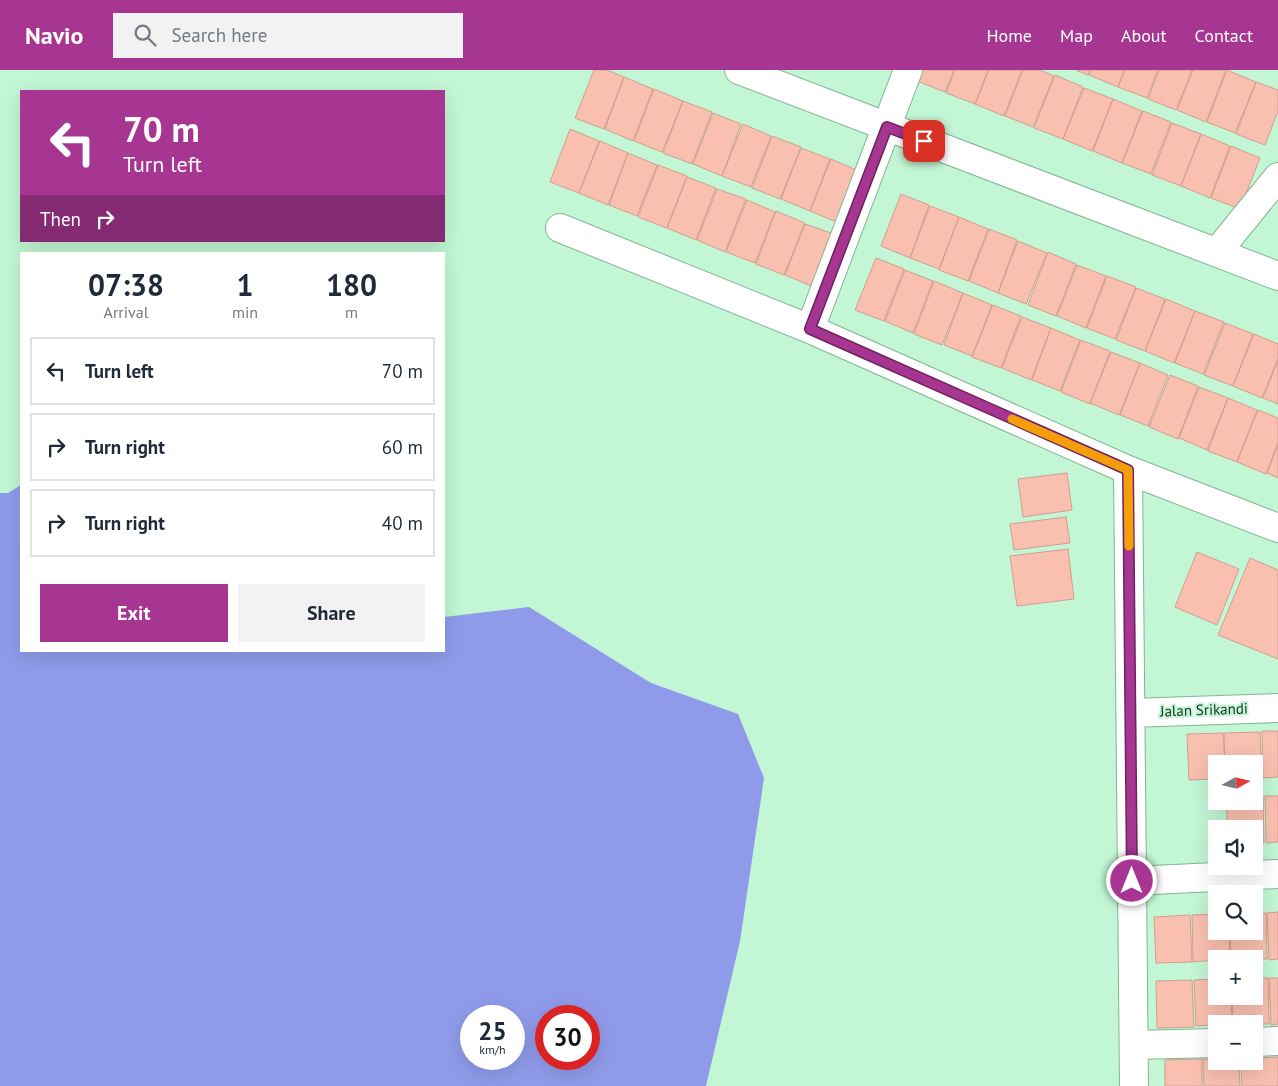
<!DOCTYPE html>
<meta charset="utf-8">
<style>
:root{--surface:#fff;--page:#f2f2f3;--text:#1f2937;--muted:#747a83;--line:#e0e1e3;--accent:#a73692}
body{margin:0;font-family:"PT Sans",sans-serif;background:var(--page);color:var(--text);height:100vh;display:flex;flex-direction:column;font-size:19px;white-space:nowrap}
*{box-sizing:border-box;margin:0}
p{font-size:16px;color:var(--muted)}
.icon{flex:none;width:28px;height:28px;fill:none;stroke:currentColor;stroke-width:2;stroke-linecap:round;stroke-linejoin:round}
.map{position:relative;flex:1;overflow:hidden}
.panel{position:absolute;left:20px;top:182px;width:425px;height:400px;display:flex;flex-direction:column;background:var(--surface);border-radius:0px;box-shadow:0 5px 20px #0002}
.panel>*{flex:none}
.top-card{position:absolute;left:20px;top:20px;width:425px;height:152px;border-radius:0px;box-shadow:0 5px 20px #0002;background:#a73692;color:#fff;overflow:hidden}
.needle{width:32px;rotate:82deg}
.buttons{position:absolute;left:1208px;top:685px;display:grid;gap:10px}
.buttons a{display:grid;place-items:center;width:55px;height:55px;border-radius:0px;background:var(--surface);box-shadow:0 5px 20px #0002;font-size:25px}
.speed{position:absolute;left:460px;top:935px;display:flex;gap:10px;font-size:25px;font-weight:700;text-align:center}
.speed>*{display:grid;place-content:center;width:65px;height:65px;border-radius:50%;background:var(--surface);box-shadow:0 5px 20px #0002;line-height:1}
.speed small{font-size:12px;font-weight:400}
.speed .limit{border:8px solid #d22;background:#fff;color:#111}
.pin{position:absolute;display:grid;place-items:center;width:42px;height:42px;color:#fff;margin:-21px;border-radius:10px;box-shadow:0 2px 8px #0006}
.me{position:absolute;width:55px;margin:-28px;rotate:0deg;stroke-linejoin:round;filter:drop-shadow(0 0 4px #0008)}
.turn{display:flex;align-items:center;gap:18px;height:105px;padding:0 20px;font-size:22px}
.turn .icon{width:65px;height:65px;stroke-width:2.5}
.turn b{display:block;font-size:35px;line-height:42px}
.then{display:flex;align-items:center;height:48px;padding:0 20px;background:#0003;gap:10px;font-size:19px}
.eta{display:flex;justify-content:space-evenly;align-items:center;height:85px;text-align:center}
.eta b{font-size:30px;font-weight:800;line-height:35px}
.button{display:flex;gap:10px;margin-top:auto;padding:10px 20px}
.button a{flex:1;height:58px;border-radius:0px;background:var(--accent);color:#fff;font-size:20px;font-weight:800;line-height:58px;text-align:center}
.button a+a{background:var(--page);color:var(--text)}
ul{padding:0;list-style:none}
li{display:flex;align-items:center;gap:15px;height:68px;margin:0 10px 8px;padding:0 10px;border:2px solid var(--line);border-radius:0px}
li div{flex:1}
li b{display:block;font-size:19px}
li em{font-style:normal}
header{display:flex;align-items:center;gap:30px;box-sizing:border-box;height:70px;padding:0 25px;background:var(--accent);color:#fff}
header strong{font-size:24px}
nav{display:flex;gap:28px;margin-inline-start:auto;font-size:18px}
.search{width:350px;height:45px;background:var(--page);display:flex;align-items:center;gap:12px;box-sizing:border-box;padding:0 18px;border-radius:0px;color:var(--muted);font-size:19px}
.map>svg:first-child{display:block}
.water{fill:#8f9bea;fill-rule:evenodd}
.building{fill:#f9c0b0;stroke:#d49d8e}
.lines{fill:none;stroke-linecap:round;stroke-linejoin:round}
.street-casing{stroke:#83b595;stroke-width:30}
.street{stroke:#fff;stroke-width:28}
.route-casing{stroke:#6d235f;stroke-width:12}
.route{stroke:#a73692;stroke-width:9}
.slow{stroke:#f59e0b;stroke-width:9}
.labels{text-anchor:middle;stroke-width:4;stroke-linejoin:round;paint-order:stroke}
.street-label{font-size:15px;fill:#1c3023;stroke:#c2f6d4}
</style>
<header>
<strong>Navio</strong>
<div class="search"><svg class="icon" aria-label="search" viewBox="0 0 24 24"><circle cx="10" cy="10" r="6"/><path d="M15 15l6 6"/></svg>Search here</div>
<nav><a>Home</a><a>Map</a><a>About</a><a>Contact</a></nav>
</header>
<div class="map">
<svg width="1278" height="1016" viewBox="0 0 1278 1016">
<rect width="100%" height="100%" fill="#c2f6d4"/>
<path class="water" d="M 21,415 L 21,581 L 444,581 L 444,547 L 529,537 L 651,613 L 738,644 L 764,708 L 740,871 L 706,1016 L 0,1016 L 0,423 L 8,423 ZM 471,946 L 514,946 L 514,989 L 471,989 ZM 589,946 L 589,989 L 546,989 L 546,946 Z"/>
<path class="building" d="M 594,0 L 607,0 L 624,7 L 604,59 L 575,48 Z
M 921,0 L 954,0 L 945,22 L 917,11 Z
M 955,0 L 988,0 L 975,34 L 946,23 Z
M 989,0 L 1022,0 L 1004,46 L 975,34 Z
M 1023,0 L 1040,0 L 1054,6 L 1033,57 L 1005,46 Z
M 1076,0 L 1090,0 L 1088,5 Z
M 1091,0 L 1124,0 L 1118,17 L 1089,5 Z
M 1125,0 L 1158,0 L 1147,28 L 1118,17 Z
M 1159,0 L 1192,0 L 1176,40 L 1148,29 Z
M 1193,0 L 1226,0 L 1206,52 L 1177,40 Z
M 1227,0 L 1256,12 L 1235,63 L 1207,52 Z
M 1055,5 L 1083,17 L 1063,69 L 1034,58 Z
M 624,7 L 653,19 L 633,71 L 605,59 Z
M 1256,12 L 1278,20 L 1278,41 L 1265,75 L 1236,64 Z
M 1084,18 L 1113,29 L 1092,81 L 1063,69 Z
M 654,19 L 683,31 L 662,82 L 634,71 Z
M 1113,29 L 1142,41 L 1122,93 L 1093,81 Z
M 683,31 L 712,42 L 692,94 L 663,83 Z
M 1143,41 L 1171,52 L 1151,104 L 1122,93 Z
M 713,43 L 741,54 L 722,106 L 693,94 Z
M 1172,53 L 1201,64 L 1181,116 L 1152,105 Z
M 743,54 L 771,66 L 751,117 L 722,106 Z
M 570,59 L 599,71 L 579,123 L 550,112 Z
M 1201,64 L 1230,76 L 1210,128 L 1181,116 Z
M 772,66 L 801,77 L 780,129 L 752,118 Z
M 600,71 L 628,83 L 608,135 L 579,123 Z
M 1231,76 L 1260,88 L 1240,139 L 1211,128 Z
M 801,78 L 830,89 L 810,141 L 781,129 Z
M 628,83 L 657,95 L 637,146 L 609,135 Z
M 831,89 L 859,101 L 839,153 L 810,141 Z
M 658,95 L 687,106 L 667,158 L 638,147 Z
M 687,107 L 716,118 L 696,170 L 667,158 Z
M 717,119 L 746,129 L 725,182 L 697,170 Z
M 901,124 L 929,135 L 910,188 L 881,176 Z
M 747,130 L 775,142 L 755,193 L 726,182 Z
M 930,136 L 959,147 L 939,199 L 910,188 Z
M 776,141 L 805,153 L 784,205 L 756,194 Z
M 959,147 L 988,159 L 968,211 L 939,200 Z
M 805,154 L 834,164 L 814,217 L 785,205 Z
M 989,159 L 1017,170 L 998,223 L 969,211 Z
M 1018,171 L 1047,183 L 1026,234 L 998,223 Z
M 1048,182 L 1076,194 L 1056,246 L 1028,235 Z
M 876,188 L 904,199 L 884,251 L 855,240 Z
M 1077,195 L 1106,206 L 1086,258 L 1057,246 Z
M 905,200 L 933,211 L 913,263 L 885,251 Z
M 1107,206 L 1136,217 L 1115,269 L 1087,258 Z
M 934,211 L 963,223 L 942,275 L 914,264 Z
M 1136,218 L 1165,229 L 1145,281 L 1116,270 Z
M 963,223 L 992,235 L 972,286 L 944,275 Z
M 1166,229 L 1195,241 L 1174,293 L 1145,281 Z
M 993,235 L 1021,246 L 1001,298 L 972,287 Z
M 1195,241 L 1224,252 L 1203,304 L 1175,293 Z
M 1022,247 L 1051,258 L 1031,310 L 1002,298 Z
M 1225,253 L 1253,264 L 1233,316 L 1204,305 Z
M 1051,258 L 1080,270 L 1060,321 L 1032,310 Z
M 1254,264 L 1278,274 L 1278,288 L 1262,328 L 1233,316 Z
M 1081,270 L 1110,281 L 1090,334 L 1061,322 Z
M 1111,282 L 1140,293 L 1119,345 L 1090,333 Z
M 1278,290 L 1278,334 L 1263,328 Z
M 1140,293 L 1168,305 L 1148,356 L 1120,345 Z
M 1170,305 L 1198,316 L 1178,369 L 1149,357 Z
M 1199,317 L 1228,328 L 1207,380 L 1179,368 Z
M 1228,328 L 1257,340 L 1237,392 L 1208,381 Z
M 1258,340 L 1278,348 L 1278,373 L 1266,404 L 1237,392 Z
M 1278,375 L 1278,408 L 1267,403 Z
M 1067,403 L 1072,440 L 1023,447 L 1018,409 Z
M 1066,447 L 1070,473 L 1014,480 L 1010,454 Z
M 1068,479 L 1074,529 L 1017,536 L 1010,486 Z
M 1197,482 L 1239,499 L 1217,555 L 1175,537 Z
M 1250,488 L 1278,500 L 1278,589 L 1218,565 Z
M 1262,661 L 1278,661 L 1278,707 L 1263,708 Z
M 1260,662 L 1262,708 L 1254,708 L 1254,694 L 1225,694 L 1224,663 Z
M 1223,663 L 1225,694 L 1216,694 L 1216,709 L 1189,710 L 1187,664 Z
M 1263,726 L 1264,773 L 1254,773 L 1254,759 L 1228,759 L 1226,731 L 1254,731 L 1254,727 Z
M 1265,726 L 1278,726 L 1278,772 L 1266,773 Z
M 1278,842 L 1278,889 L 1269,890 L 1267,843 Z
M 1254,843 L 1266,843 L 1267,889 L 1231,889 L 1230,861 L 1254,861 Z
M 1216,844 L 1216,861 L 1229,861 L 1230,889 L 1193,892 L 1192,845 Z
M 1190,845 L 1192,892 L 1156,893 L 1154,847 Z
M 1254,908 L 1268,908 L 1269,954 L 1233,954 L 1232,926 L 1254,926 Z
M 1269,908 L 1278,908 L 1278,954 L 1271,955 Z
M 1216,909 L 1216,926 L 1231,926 L 1232,954 L 1196,956 L 1194,910 Z
M 1192,910 L 1194,957 L 1157,958 L 1156,911 Z
M 1278,987 L 1278,1016 L 1242,1016 L 1241,991 L 1254,991 L 1254,988 Z
M 1202,989 L 1202,1016 L 1165,1016 L 1165,990 Z
M 1203,989 L 1239,991 L 1240,1016 L 1204,1016 Z"/>
<g class="lines">
<g class="street-casing">
<path id="street" d="M 739,0 L 1278,206
M 560,158 L 810,259 L 1128,400 L 1278,458
M 1217,182 L 1278,107
M 810,259 L 908,0
M 1128,400 L 1134,1016
M 1131,643 L 1278,638
M 1132,811 L 1278,804
M 1254,972 L 1278,971
M 1134,975 L 1216,973"/>
</g>
<use href="#street" class="street"/>
</g>
<g class="lines">
<g class="route-casing">
<path id="route" d="M 924,71 L 887,57 L 810,259 L 1128,400 L 1132,811"/>
</g>
<use href="#route" class="route"/>
<path class="slow" d="M 1012,349 L 1128,400 L 1129,476"/>
</g>
<g class="labels">
<g class="street-label">
<text transform="translate(1204 640) rotate(-2)" y="5">Jalan Srikandi</text>
</g>
</g>
</svg>
<div class="buttons">
<a><svg class="needle" viewBox="-14 -14 28 28"><path d="M0-13l5 13h-10z" fill="#e53935"/><path d="M0 13l5-13h-10z" fill="#747a83"/></svg></a>
<a><svg class="icon" aria-label="sound" viewBox="0 0 24 24"><path d="M4 9h4l5-4v14l-5-4H4zM17 9q2 3 0 6"/></svg></a>
<a><svg class="icon" aria-label="search" viewBox="0 0 24 24"><circle cx="10" cy="10" r="6"/><path d="M15 15l6 6"/></svg></a>
<a>+</a>
<a>−</a>
</div>
<div class="speed"><div>25<small>km/h</small></div><div class="limit">30</div></div>
<div class="pin" style="left:924px;top:71px;background:#d93025"><svg class="icon" aria-label="arrive" viewBox="0 0 24 24"><path d="M6 21V4h12l-3 4 3 4H6"/></svg></div>
<svg class="me" style="left:1132px;top:811px" viewBox="-20 -20 40 40"><circle r="17" fill="#a73692" stroke="#fff" stroke-width="3"/><path d="M0-11L8 9 0 5-8 9z" fill="#fff"/></svg>
<div class="top-card">
<div class="turn"><svg class="icon" aria-label="left" viewBox="0 0 24 24"><path d="M17 20v-9H6M10 6l-5 5 5 5"/></svg><div><b>70 m</b>Turn left</div></div>
<div class="then">Then<svg class="icon" aria-label="right" viewBox="0 0 24 24"><path d="M7 20v-9h11M14 6l5 5-5 5"/></svg></div>
</div>
<section class="panel">
<div class="eta">
<div><b>07:38</b><p>Arrival</p></div>
<div><b>1</b><p>min</p></div>
<div><b>180</b><p>m</p></div>
</div>
<ul>
<li><svg class="icon" aria-label="left" viewBox="0 0 24 24"><path d="M17 20v-9H6M10 6l-5 5 5 5"/></svg><div><b>Turn left</b></div><em>70 m</em></li>
<li><svg class="icon" aria-label="right" viewBox="0 0 24 24"><path d="M7 20v-9h11M14 6l5 5-5 5"/></svg><div><b>Turn right</b></div><em>60 m</em></li>
<li><svg class="icon" aria-label="right" viewBox="0 0 24 24"><path d="M7 20v-9h11M14 6l5 5-5 5"/></svg><div><b>Turn right</b></div><em>40 m</em></li>
</ul>
<div class="button"><a>Exit</a><a>Share</a></div>
</section>
</div>
